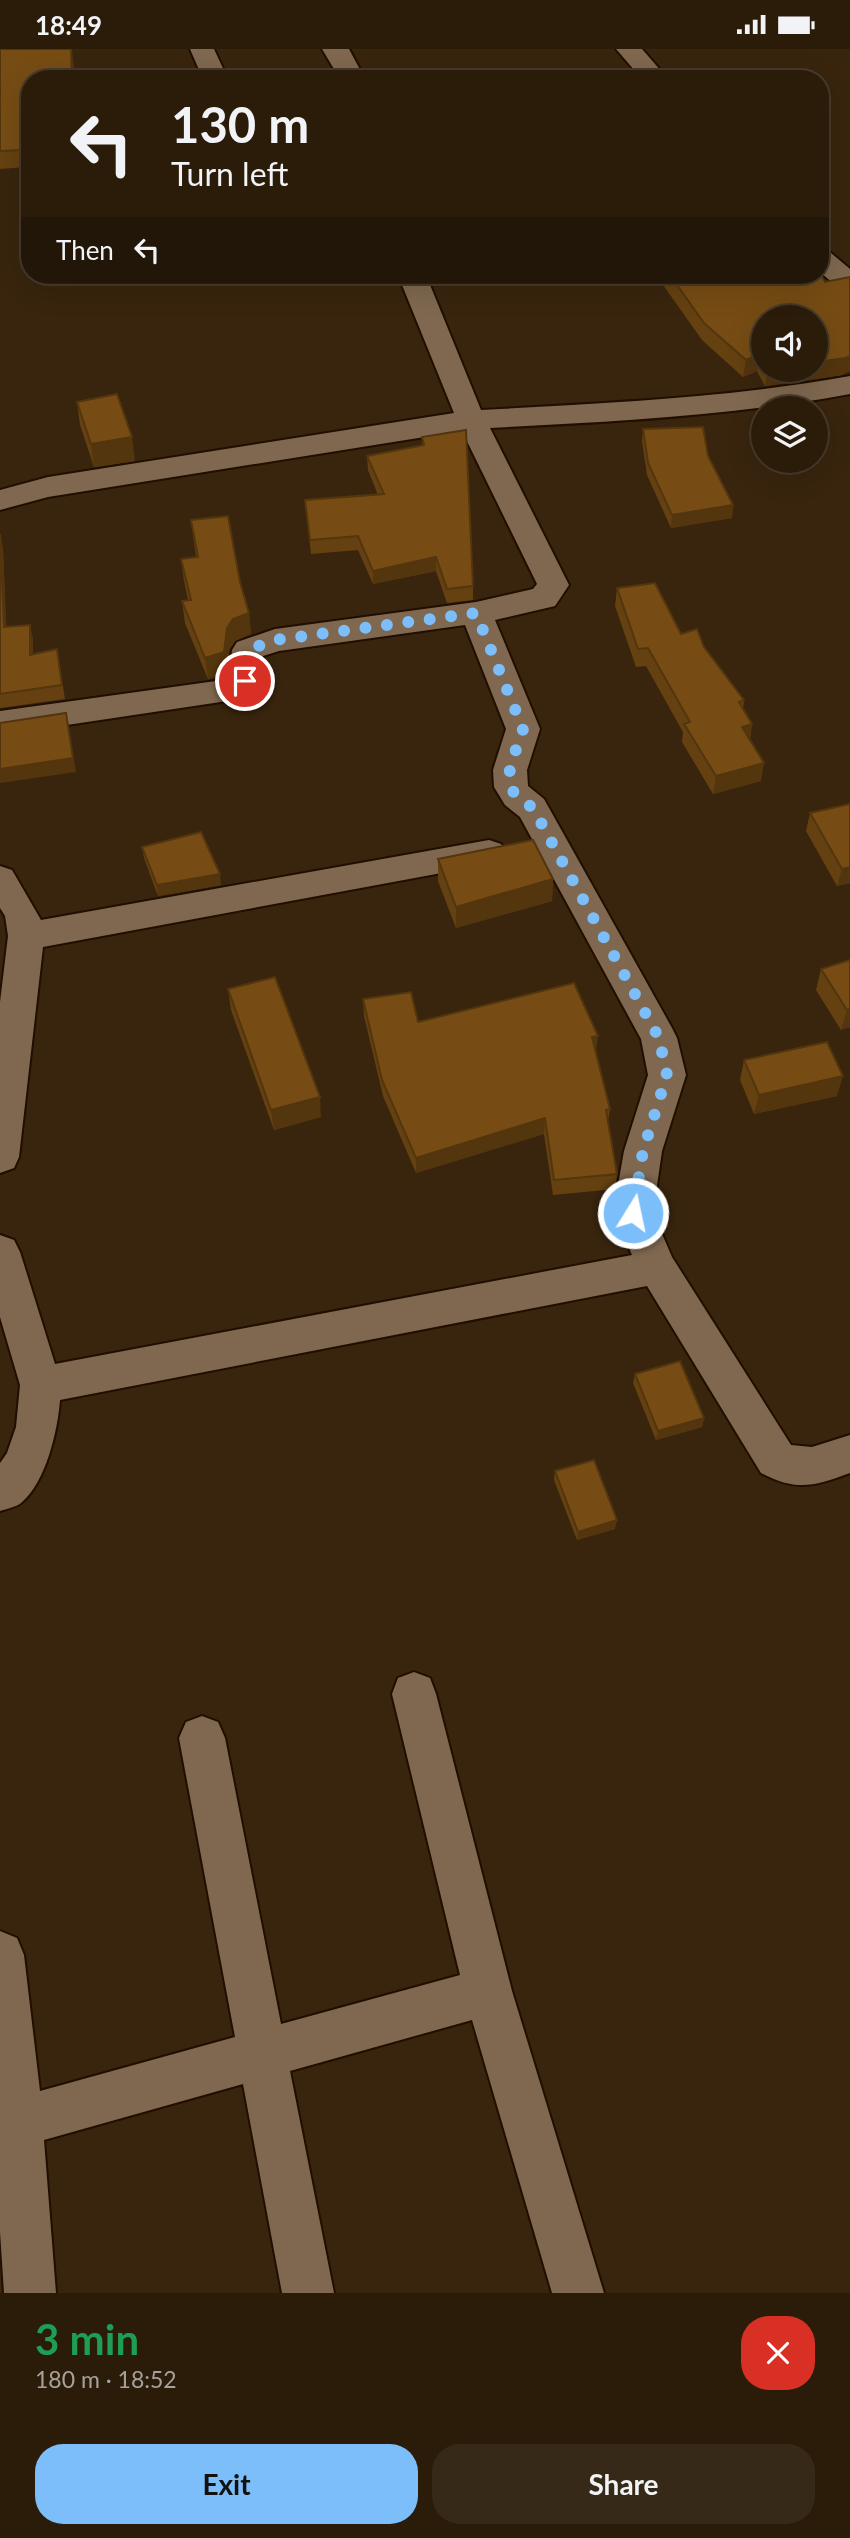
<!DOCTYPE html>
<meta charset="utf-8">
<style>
:root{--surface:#2b1c0a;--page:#372918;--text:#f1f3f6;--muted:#a6a19c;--line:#473a2b;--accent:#7cbef9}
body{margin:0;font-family:Lato,sans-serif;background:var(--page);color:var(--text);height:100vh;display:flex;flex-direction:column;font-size:26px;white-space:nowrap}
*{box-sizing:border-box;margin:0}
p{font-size:23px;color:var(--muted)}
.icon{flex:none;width:38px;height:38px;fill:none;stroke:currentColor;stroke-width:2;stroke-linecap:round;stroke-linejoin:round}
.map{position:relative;height:2244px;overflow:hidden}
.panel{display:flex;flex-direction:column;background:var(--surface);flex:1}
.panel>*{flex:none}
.top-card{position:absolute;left:21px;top:21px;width:808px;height:214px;border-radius:28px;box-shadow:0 7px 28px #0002,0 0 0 2px var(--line);background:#2b1c0a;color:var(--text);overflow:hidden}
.controls{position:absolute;left:751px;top:256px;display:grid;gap:14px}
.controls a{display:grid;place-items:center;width:77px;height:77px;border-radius:50%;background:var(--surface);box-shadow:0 7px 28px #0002,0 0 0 2px var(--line);font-size:35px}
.pin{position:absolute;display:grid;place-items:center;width:60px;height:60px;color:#fff;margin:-30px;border:4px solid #fff;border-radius:50%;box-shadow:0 2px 7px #0007}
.me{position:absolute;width:77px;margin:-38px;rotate:10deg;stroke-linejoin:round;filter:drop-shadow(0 0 5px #0008)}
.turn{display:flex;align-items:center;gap:24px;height:147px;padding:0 35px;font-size:32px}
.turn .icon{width:91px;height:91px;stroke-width:2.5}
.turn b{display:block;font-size:49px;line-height:60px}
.then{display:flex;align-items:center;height:66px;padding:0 35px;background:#0003;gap:14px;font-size:26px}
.round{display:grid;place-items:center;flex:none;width:74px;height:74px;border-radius:28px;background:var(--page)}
.headline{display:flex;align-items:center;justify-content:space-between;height:119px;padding:0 35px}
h1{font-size:42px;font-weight:700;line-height:52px;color:#1e9e55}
.primary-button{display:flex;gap:14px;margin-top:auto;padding:14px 35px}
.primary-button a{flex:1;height:80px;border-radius:28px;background:var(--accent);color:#111;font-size:28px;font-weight:700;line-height:80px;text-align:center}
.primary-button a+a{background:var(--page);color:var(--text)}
.status{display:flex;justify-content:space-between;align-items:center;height:49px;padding:0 35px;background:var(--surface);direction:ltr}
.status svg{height:19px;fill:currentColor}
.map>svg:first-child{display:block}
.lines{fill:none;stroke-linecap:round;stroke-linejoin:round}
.minor-casing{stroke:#200e00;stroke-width:4}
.minor{fill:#7f684f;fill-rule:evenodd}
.wall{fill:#654111;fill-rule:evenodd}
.shaded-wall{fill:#53350e}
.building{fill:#764c14;stroke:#53350e;stroke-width:2}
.route{stroke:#7cbef9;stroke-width:12;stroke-dasharray:0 21.6}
</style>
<div class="status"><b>18:49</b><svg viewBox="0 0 49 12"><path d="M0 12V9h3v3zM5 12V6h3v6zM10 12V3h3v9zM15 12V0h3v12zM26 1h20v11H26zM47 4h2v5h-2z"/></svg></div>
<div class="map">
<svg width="850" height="2244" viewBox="0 0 850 2244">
<rect width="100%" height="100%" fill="#39250e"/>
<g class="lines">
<g class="minor-casing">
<path id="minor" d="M 190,0 L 214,0 L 228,30 L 203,30 Z
M 322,0 L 349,0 L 365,30 L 340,30 Z
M 616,0 L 642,0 L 668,30 L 642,30 Z
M 821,202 L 831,204 L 850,220 L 850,242 L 840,240 L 821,224 Z
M 398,226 L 426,226 L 481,361 C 604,354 729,349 850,327 L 850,345 C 732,367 610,373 490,379 L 569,536 L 555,557 L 495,571 L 540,680 L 527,721 L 528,737 L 544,750 L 672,979 L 677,989 L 686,1026 L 662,1102 L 653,1164 L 672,1208 L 791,1396 L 812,1398 L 850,1386 L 850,1424 C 814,1437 797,1443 761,1424 L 647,1237 L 60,1351 C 58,1380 46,1434 21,1454 C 16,1458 6,1460 0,1462 L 0,1414 L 7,1404 L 16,1378 L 20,1336 L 0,1268 L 0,1186 L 14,1191 L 20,1203 L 55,1315 L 632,1206 L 613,1164 L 624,1102 L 648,1026 L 641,990 L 520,768 L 505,756 L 494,738 L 493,721 L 506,680 L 465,576 L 279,602 L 263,607 L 261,632 L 256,640 L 234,651 L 0,686 L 0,662 L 216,632 L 229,626 L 232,601 L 237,593 L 275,580 L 476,553 L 533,540 L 537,535 L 462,382 L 48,448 L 0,461 L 0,441 L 48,428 L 454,364 Z
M 489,791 L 501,795 L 506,804 L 501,813 L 43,898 L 19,1108 L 14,1119 L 0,1124 L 0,953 L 8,887 L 5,867 L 0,859 L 0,817 L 12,821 L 41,871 Z
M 414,1623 L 430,1629 L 436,1645 L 512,1942 L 604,2244 L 552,2244 L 472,1971 L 290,2022 L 334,2244 L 282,2244 L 243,2035 L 44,2091 L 56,2244 L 4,2244 L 0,2183 L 0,1882 L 17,1889 L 24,1906 L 40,2042 L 235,1988 L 179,1689 L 186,1673 L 202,1667 L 218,1673 L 225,1689 L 281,1975 L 460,1926 L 392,1645 L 398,1629 Z"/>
</g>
<use href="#minor" class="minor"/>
</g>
<path class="wall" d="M 0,0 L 74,18 L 30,30 L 30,132 L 28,132 L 26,118 L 0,120 Z
M 656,226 L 821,226 L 842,326 L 765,337 L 757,322 L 743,328 L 702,291 ZM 763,268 L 816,320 L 763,320 Z
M 77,353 L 135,412 L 94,418 L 80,376 Z
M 643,380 L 708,407 L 733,456 L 732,469 L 671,479 L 647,426 L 642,392 Z
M 422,388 L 473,537 L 473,551 L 447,554 L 436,522 L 373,535 L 358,501 L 311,505 L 305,451 L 378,446 L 368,421 L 367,407 L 422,397 Z
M 191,471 L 240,533 L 249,564 L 251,585 L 235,592 L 229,601 L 227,624 L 208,630 L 185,574 L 182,552 L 188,551 L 184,532 L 181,510 L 196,508 Z
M 0,485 L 3,500 L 6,577 L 33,590 L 33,606 L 57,600 L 65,650 L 0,659 Z
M 617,539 L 681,585 L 704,598 L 744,651 L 743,660 L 752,675 L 750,691 L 761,732 L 713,745 L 682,693 L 683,683 L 646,617 L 636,618 L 615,557 Z
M 810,764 L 850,834 L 837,837 L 806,782 Z
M 142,798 L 221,836 L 158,847 L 144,809 Z
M 438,810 L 553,830 L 552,852 L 456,879 L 438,832 Z
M 850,911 L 850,978 L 841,981 L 816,941 L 821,920 Z
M 228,940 L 321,1068 L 274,1081 L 231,961 Z
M 363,950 L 418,973 L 596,1003 L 610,1060 L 608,1072 L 617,1125 L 615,1140 L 553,1146 L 544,1085 L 416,1124 L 383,1047 L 364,967 Z
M 744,1011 L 837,1047 L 754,1065 L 740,1031 Z
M 635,1325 L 704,1369 L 702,1378 L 656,1391 L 633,1334 Z
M 555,1422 L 615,1480 L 577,1491 L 554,1431 Z"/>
<path class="shaded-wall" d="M 72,2 L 74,18 L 74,30 L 72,30 Z
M 759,305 L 757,322 L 743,328 L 746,311 Z
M 850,307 L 850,322 L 842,326 L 765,337 L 768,320 L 816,320 L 816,313 Z
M 132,388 L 135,412 L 94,418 L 91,395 Z
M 733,456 L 732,469 L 671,479 L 672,466 Z
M 0,485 L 3,500 L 7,592 L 4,578 Z
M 436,508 L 436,522 L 373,535 L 373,522 Z
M 249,564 L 251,585 L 235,592 L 229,601 L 227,624 L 208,630 L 205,609 L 233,570 Z
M 30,576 L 33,590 L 33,620 L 30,606 Z
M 66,664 L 76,723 L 0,734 L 0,720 Z
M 752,675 L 749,693 L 742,678 Z
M 764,714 L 761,732 L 713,745 L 716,727 Z
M 850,818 L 850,834 L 837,837 L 842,820 Z
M 220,825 L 221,836 L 158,847 L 157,836 Z
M 553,830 L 552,852 L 456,879 L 456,858 Z
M 850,960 L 850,978 L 841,981 L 847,961 Z
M 598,987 L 596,1003 L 592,988 Z
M 843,1027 L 837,1047 L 754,1065 L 759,1046 Z
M 320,1048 L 321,1068 L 274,1081 L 271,1061 Z
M 545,1069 L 544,1085 L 416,1124 L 416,1109 Z
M 704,1369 L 702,1378 L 656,1391 L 658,1382 Z
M 617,1471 L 615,1480 L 577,1491 L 578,1483 Z"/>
<path class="building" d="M 0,0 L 71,0 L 72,30 L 30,30 L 30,114 L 25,115 L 23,101 L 0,102 Z
M 670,226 L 821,226 L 825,233 L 850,228 L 850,307 L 846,309 L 816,313 L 816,268 L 763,268 L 763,312 L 759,305 L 746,311 L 704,274 Z
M 117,345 L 132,388 L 91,395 L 77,353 Z
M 703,378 L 708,407 L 733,456 L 672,466 L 648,414 L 643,380 Z
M 466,381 L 473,537 L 447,540 L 436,508 L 373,522 L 358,487 L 310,491 L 305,451 L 384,445 L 367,407 L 424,396 L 422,388 Z
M 228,467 L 240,533 L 249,564 L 233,570 L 227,579 L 224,603 L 205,609 L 182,552 L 191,551 L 181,510 L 198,508 L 191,471 Z
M 0,485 L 4,578 L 30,576 L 30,606 L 57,600 L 62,636 L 0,645 Z
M 655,534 L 681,585 L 697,580 L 704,598 L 744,651 L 739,653 L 752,675 L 742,678 L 764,714 L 716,727 L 684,675 L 690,673 L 648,599 L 638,600 L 617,539 Z
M 66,664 L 73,709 L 0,720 L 0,674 Z
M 850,755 L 850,818 L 842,820 L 810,764 Z
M 201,783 L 220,825 L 157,836 L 142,798 Z
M 533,791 L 553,830 L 456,858 L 438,810 Z
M 850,911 L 850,960 L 847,961 L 821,920 Z
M 275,928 L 320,1048 L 271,1061 L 228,940 Z
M 574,934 L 598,987 L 592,988 L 610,1060 L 606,1061 L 617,1125 L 554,1131 L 545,1069 L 416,1109 L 382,1031 L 363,950 L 411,943 L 418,973 Z
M 827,993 L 843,1027 L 759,1046 L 744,1011 Z
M 680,1312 L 704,1369 L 658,1382 L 635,1325 Z
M 594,1411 L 617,1471 L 578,1483 L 555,1422 Z"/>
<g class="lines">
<path class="route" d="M 245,632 L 248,601 L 275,591 L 476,564 L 523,680 C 519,699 500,726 515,745 C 519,751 527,754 533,759 L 659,989 L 667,1026 L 643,1102 L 633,1164"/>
</g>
</svg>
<div class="controls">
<a><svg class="icon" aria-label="sound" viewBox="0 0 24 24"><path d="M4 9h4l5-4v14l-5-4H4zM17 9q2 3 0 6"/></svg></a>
<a><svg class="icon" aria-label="layers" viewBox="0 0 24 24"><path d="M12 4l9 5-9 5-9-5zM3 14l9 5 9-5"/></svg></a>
</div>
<div class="pin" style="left:245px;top:632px;background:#d93025"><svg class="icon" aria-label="arrive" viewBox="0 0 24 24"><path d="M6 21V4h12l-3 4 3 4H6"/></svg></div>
<svg class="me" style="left:633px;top:1164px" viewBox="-20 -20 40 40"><circle r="17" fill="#7cbef9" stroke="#fff" stroke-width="3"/><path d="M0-11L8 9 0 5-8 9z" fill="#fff"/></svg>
<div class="top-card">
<div class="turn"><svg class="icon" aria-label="left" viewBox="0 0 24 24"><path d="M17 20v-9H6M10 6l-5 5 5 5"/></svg><div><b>130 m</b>Turn left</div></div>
<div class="then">Then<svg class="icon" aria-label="left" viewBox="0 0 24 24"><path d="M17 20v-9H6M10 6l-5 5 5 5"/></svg></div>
</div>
</div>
<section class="panel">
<div class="headline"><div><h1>3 min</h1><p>180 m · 18:52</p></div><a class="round" style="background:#d93025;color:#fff"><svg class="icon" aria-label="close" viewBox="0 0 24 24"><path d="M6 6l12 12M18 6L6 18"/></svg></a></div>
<div class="primary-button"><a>Exit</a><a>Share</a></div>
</section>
